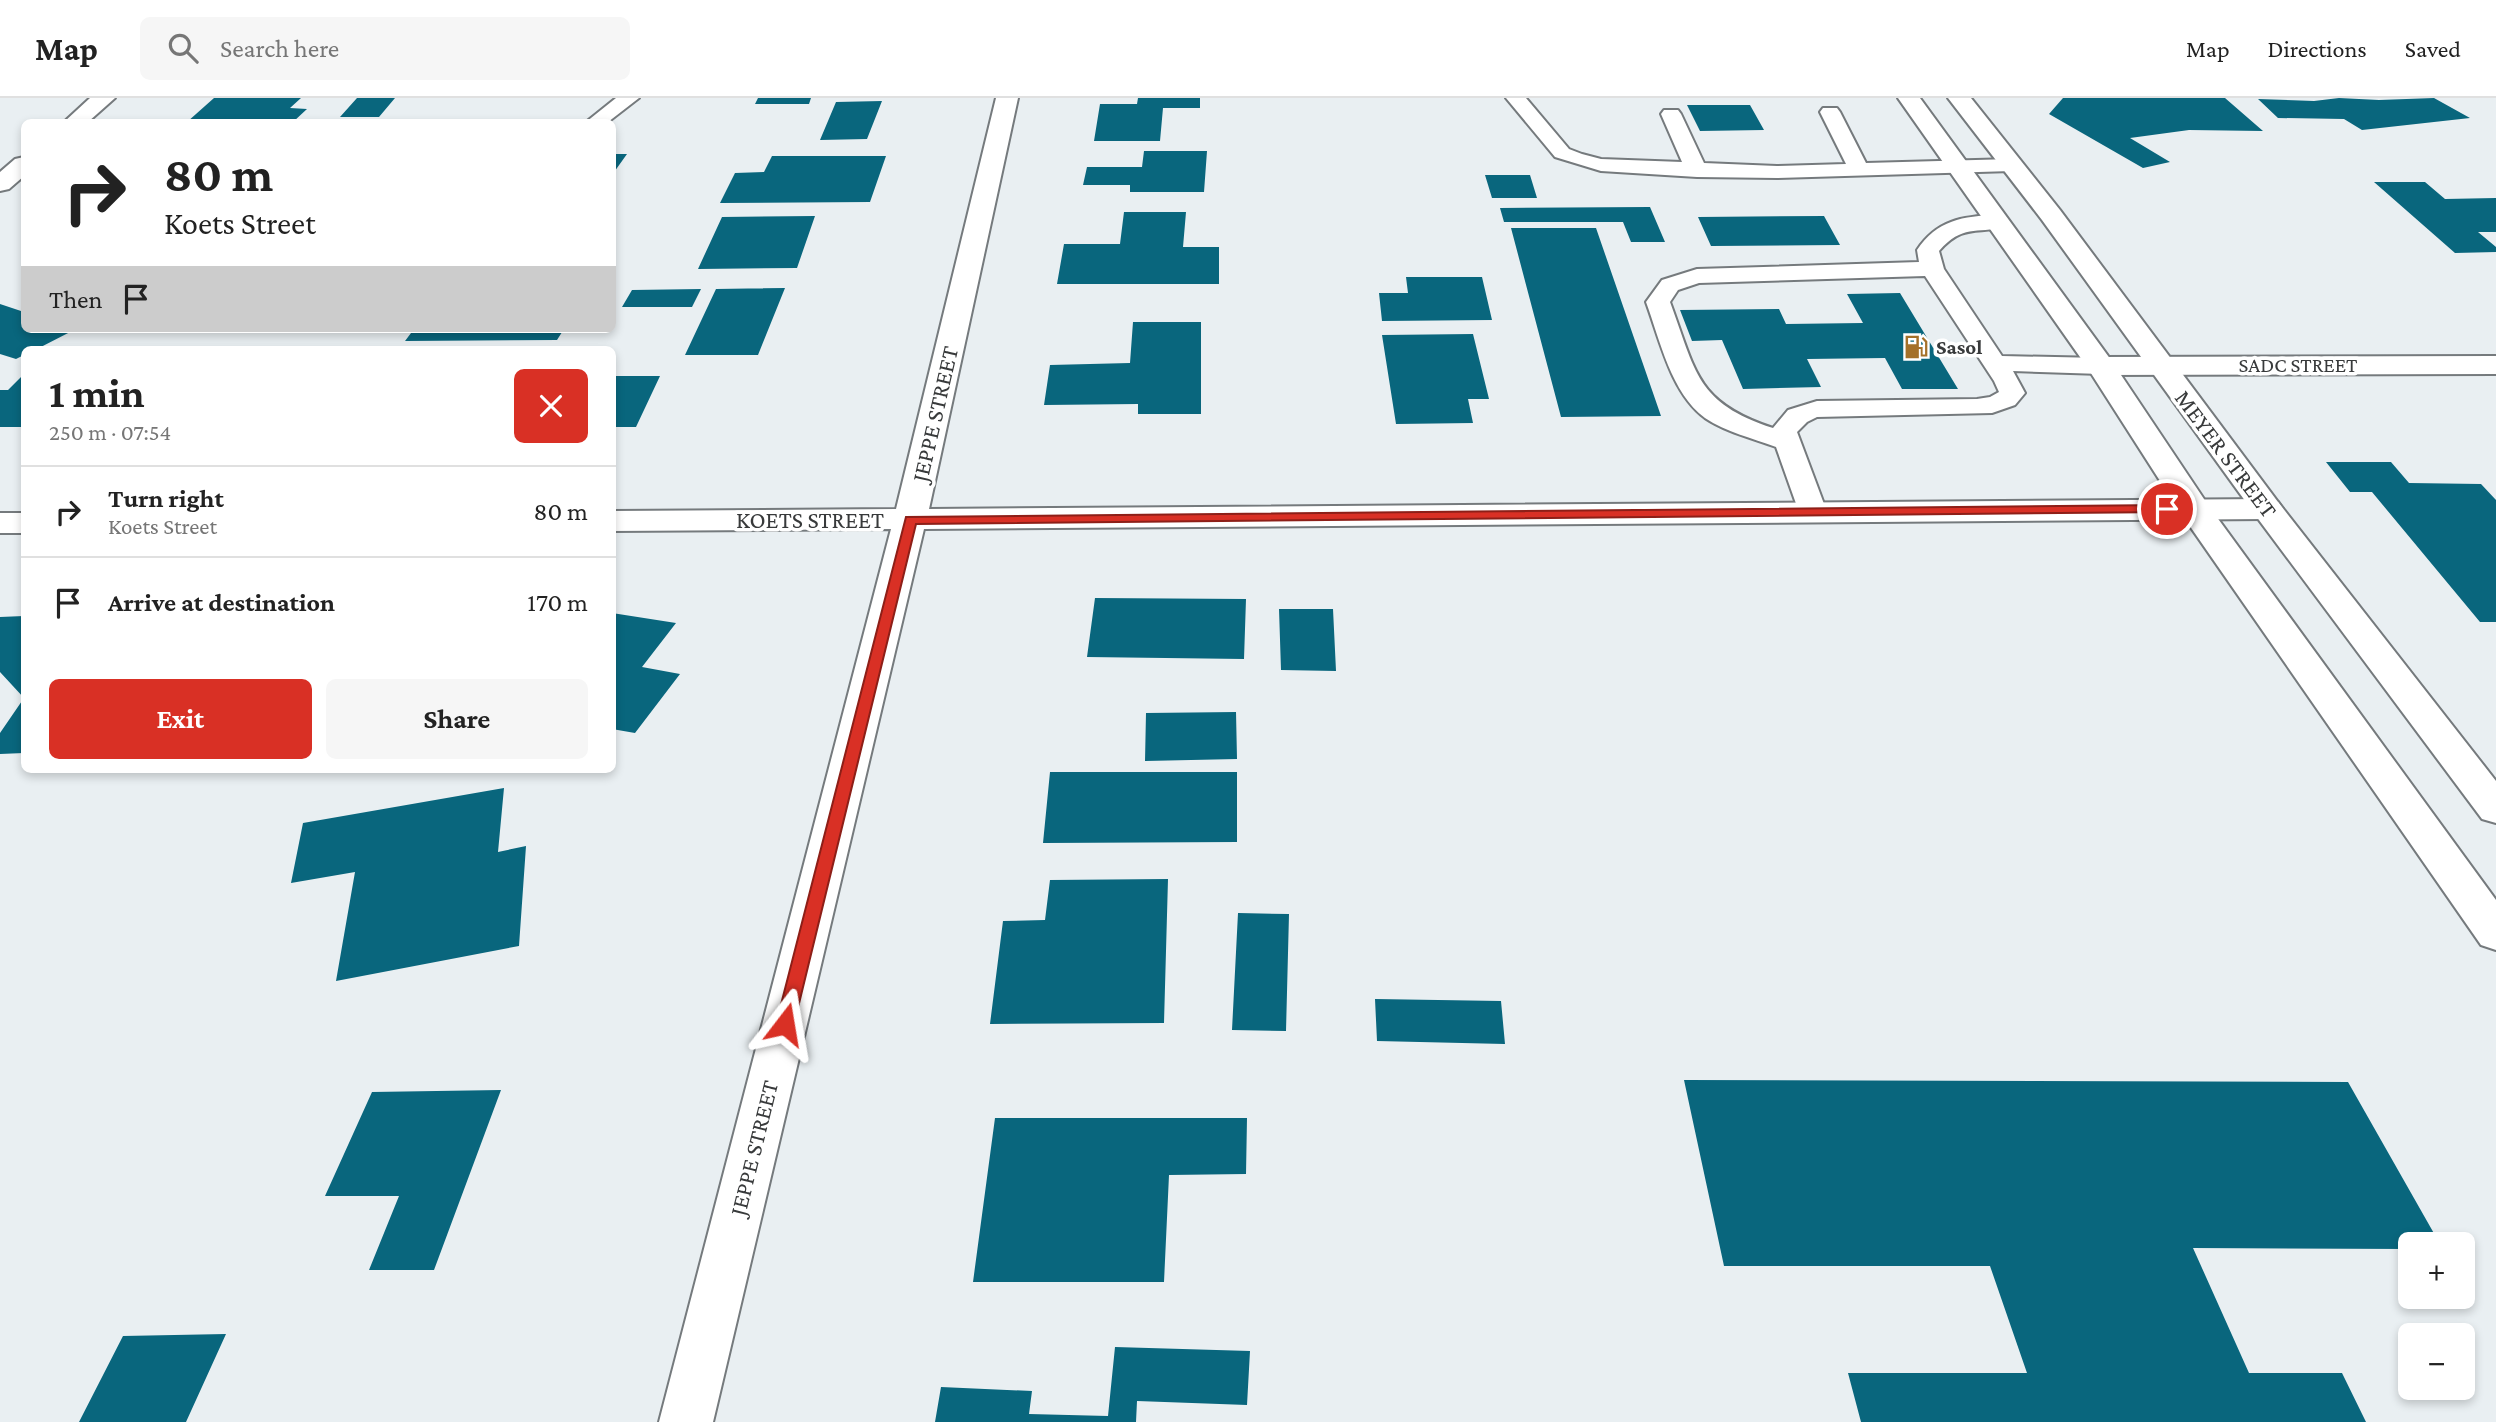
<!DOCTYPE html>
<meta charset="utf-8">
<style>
:root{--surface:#fff;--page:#f6f6f6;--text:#222;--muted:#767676;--line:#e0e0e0;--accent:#d93025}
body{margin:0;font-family:"Crimson Pro",serif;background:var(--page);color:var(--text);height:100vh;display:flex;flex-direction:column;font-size:26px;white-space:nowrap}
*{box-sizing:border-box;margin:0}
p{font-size:23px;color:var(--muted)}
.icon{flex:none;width:38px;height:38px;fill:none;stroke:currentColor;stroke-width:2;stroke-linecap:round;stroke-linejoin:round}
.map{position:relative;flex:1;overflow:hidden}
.sheet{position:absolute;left:21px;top:248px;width:595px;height:427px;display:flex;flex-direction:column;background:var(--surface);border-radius:10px;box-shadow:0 4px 10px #0003}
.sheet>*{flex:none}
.guide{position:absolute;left:21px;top:21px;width:595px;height:214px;border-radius:10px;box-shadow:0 4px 10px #0003;background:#fff;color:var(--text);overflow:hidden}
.tools{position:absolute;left:2398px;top:1134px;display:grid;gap:14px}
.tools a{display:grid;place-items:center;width:77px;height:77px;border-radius:10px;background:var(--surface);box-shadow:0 4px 10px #0003;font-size:35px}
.pin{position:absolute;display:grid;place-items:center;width:60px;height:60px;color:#fff;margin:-30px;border:4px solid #fff;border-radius:50%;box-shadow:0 2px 7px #0007}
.me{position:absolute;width:77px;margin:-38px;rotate:14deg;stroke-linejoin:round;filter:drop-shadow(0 0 5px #0008)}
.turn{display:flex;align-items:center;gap:24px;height:147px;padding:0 28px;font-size:32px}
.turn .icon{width:91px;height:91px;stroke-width:2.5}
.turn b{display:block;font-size:49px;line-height:60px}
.then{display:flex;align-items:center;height:66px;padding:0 28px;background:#0003;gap:14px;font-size:26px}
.round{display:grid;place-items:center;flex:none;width:74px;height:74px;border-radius:10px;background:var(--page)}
.head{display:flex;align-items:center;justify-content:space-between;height:119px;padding:0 28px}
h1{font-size:42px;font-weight:700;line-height:52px}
.cta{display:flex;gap:14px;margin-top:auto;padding:14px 28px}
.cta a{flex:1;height:80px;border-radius:10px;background:var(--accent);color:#fff;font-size:28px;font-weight:700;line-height:80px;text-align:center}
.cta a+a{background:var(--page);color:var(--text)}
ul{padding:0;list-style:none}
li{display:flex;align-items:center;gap:21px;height:91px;padding:0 28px;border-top:2px solid var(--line)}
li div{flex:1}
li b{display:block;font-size:26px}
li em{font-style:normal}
header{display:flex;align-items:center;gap:42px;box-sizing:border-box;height:98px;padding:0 35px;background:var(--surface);border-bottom:2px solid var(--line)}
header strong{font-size:33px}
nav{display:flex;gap:38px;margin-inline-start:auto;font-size:24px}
.search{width:490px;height:63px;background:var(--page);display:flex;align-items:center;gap:18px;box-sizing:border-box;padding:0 24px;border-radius:10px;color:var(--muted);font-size:26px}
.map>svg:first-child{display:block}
.building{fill:#09667d}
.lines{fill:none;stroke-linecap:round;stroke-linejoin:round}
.service-casing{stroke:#757a7d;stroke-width:4}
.minor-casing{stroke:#757a7d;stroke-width:4}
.tertiary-casing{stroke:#757a7d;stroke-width:4}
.secondary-casing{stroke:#757a7d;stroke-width:4}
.service{fill:#fff;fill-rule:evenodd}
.minor{fill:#fff;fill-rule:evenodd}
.tertiary{fill:#fff;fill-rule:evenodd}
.secondary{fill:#fff;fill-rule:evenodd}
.route{fill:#d93025;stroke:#8d1f18;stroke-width:2}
.labels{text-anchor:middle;stroke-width:7;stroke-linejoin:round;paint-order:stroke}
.far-poi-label{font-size:21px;font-weight:bold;fill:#383a3b;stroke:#fff;text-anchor:start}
.far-street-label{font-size:21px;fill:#383a3b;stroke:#fff}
.street-label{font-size:24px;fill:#383a3b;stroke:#fff}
</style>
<header>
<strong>Map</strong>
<div class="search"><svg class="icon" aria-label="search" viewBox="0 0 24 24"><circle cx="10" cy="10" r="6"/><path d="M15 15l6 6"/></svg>Search here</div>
<nav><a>Map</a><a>Directions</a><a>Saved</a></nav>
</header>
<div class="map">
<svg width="2496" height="1324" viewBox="0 0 2496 1324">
<rect width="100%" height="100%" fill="#e9eff2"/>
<path class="building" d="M 214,0 L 301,0 L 290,10 L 307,11 L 293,24 L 187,24 Z
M 357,0 L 395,0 L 379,19 L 340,19 Z
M 758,0 L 811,0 L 809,6 L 755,6 Z
M 1138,0 L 1200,0 L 1200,10 L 1163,10 L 1160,43 L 1094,43 L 1100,6 L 1137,6 Z
M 2063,0 L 2225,0 L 2263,33 L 2189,32 L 2130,40 L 2170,64 L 2143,70 L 2049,16 Z
M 2339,0 L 2379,2 L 2434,0 L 2470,20 L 2362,32 L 2344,21 L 2278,20 L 2258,1 L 2314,3 Z
M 882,3 L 867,41 L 820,42 L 836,4 Z
M 1687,7 L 1750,7 L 1764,32 L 1700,33 Z
M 1144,53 L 1207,53 L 1204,94 L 1130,94 L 1130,87 L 1083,87 L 1087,69 L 1142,69 Z
M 612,56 L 627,56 L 612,77 Z
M 772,58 L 886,58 L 870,104 L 720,105 L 735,75 L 764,74 Z
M 1485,77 L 1530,77 L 1537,100 L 1492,100 Z
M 2374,84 L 2425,84 L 2445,101 L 2496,100 L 2496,134 L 2478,134 L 2496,149 L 2496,154 L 2455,155 Z
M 1650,109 L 1665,144 L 1631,144 L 1623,124 L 1504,124 L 1500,110 Z
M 1124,114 L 1186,114 L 1183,149 L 1219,149 L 1219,186 L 1057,186 L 1064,146 L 1120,146 Z
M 815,118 L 797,170 L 698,171 L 722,119 Z
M 1824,118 L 1840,147 L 1711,148 L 1698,119 Z
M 1511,130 L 1596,130 L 1661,318 L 1561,319 Z
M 1406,179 L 1482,179 L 1492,222 L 1382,223 L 1379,195 L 1408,195 Z
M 785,190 L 758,257 L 685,257 L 716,191 Z
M 701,191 L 692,209 L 622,209 L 632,192 Z
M 1900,195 L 1958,291 L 1902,291 L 1885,260 L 1807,261 L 1821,289 L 1743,291 L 1722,242 L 1692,243 L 1680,212 L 1779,211 L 1786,226 L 1863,225 L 1847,196 Z
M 0,206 L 24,214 L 24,231 L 74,232 L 35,252 L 24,252 L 24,257 L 16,261 L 0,256 Z
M 1133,224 L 1201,224 L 1201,316 L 1138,316 L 1138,306 L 1044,307 L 1050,267 L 1130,265 Z
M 414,231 L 564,231 L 557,242 L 405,243 Z
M 1473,236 L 1489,301 L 1468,301 L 1473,325 L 1396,326 L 1382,237 Z
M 22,278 L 24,278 L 24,329 L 0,329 L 0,292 L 8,292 Z
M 612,278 L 660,278 L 636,329 L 612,329 Z
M 2326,364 L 2391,364 L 2409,385 L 2481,386 L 2496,402 L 2496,524 L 2480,524 L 2372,394 L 2350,394 Z
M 1095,500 L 1246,501 L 1244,561 L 1087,559 Z
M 1279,511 L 1333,511 L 1336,573 L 1281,572 Z
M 612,515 L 676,525 L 642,569 L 680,576 L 635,635 L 612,631 Z
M 24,518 L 24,600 L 0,574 L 0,519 Z
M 24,600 L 24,655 L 0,656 L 0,635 Z
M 1236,614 L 1237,661 L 1145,663 L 1146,615 Z
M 1050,674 L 1237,674 L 1237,744 L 1043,745 Z
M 504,690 L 498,754 L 526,748 L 519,848 L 336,883 L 355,774 L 291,785 L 303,725 Z
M 1168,781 L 1164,925 L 990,926 L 1003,823 L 1045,822 L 1050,782 Z
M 1238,815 L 1289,816 L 1286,933 L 1232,932 Z
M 1375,901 L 1501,903 L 1505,946 L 1377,943 Z
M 1684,982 L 2348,984 L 2440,1146 L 2410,1146 L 2410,1151 L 2193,1150 L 2249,1275 L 2342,1275 L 2366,1324 L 1861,1324 L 1848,1275 L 2027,1275 L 1990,1168 L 1724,1168 Z
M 501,992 L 434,1172 L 369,1172 L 399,1098 L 325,1098 L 372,994 Z
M 995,1020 L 1247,1020 L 1246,1076 L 1169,1077 L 1164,1184 L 973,1184 Z
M 226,1236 L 186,1324 L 79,1324 L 123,1238 Z
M 1115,1249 L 1250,1253 L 1247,1307 L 1137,1303 L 1136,1324 L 935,1324 L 941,1289 L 1032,1293 L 1029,1316 L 1108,1318 Z"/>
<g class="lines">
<g class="service-casing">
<path id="service" d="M 616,0 L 639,0 L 608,24 L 586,24 Z
M 1506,0 L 1526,0 L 1569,51 L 1582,56 L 1601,61 L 1682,64 L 1661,16 L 1664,12 L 1678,12 L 1681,16 L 1704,65 L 1777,68 L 1846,66 L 1820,14 L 1823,10 L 1837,10 L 1840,14 L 1866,65 L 2012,61 L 2019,63 L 2022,67 L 2019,71 L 2012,73 L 1777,80 L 1697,79 L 1601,73 L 1555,59 Z
M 1997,117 L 2005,119 L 2008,124 L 2005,129 C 1975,136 1963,126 1939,153 L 1944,171 L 2002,258 L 2101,260 L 2110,263 L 2114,268 L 2110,273 L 2101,276 L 2013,273 L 2025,295 L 2015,307 L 1992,315 L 1817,319 L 1807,324 L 1797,334 L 1827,414 L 1823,420 L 1813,422 L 1803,420 L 1799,414 L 1776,349 C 1752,340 1726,334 1705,320 C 1671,295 1660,242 1646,204 L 1662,182 L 1697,171 L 1919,164 L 1917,152 C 1937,122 1963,118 1997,117 ZM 1925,178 L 1994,283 L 1999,294 L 1990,299 L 1977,301 L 1817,303 L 1788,312 L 1773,330 C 1696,305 1696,274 1670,204 L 1678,192 L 1699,185 Z"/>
</g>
<g class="minor-casing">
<path id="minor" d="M 90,0 L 115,0 L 88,24 L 64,24 Z
M 996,0 L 1018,0 L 929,411 L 2267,401 L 2278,404 L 2283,411 L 2278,418 L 2267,421 L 924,431 L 713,1324 L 659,1324 L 891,431 L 612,433 L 612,413 L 896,411 Z
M 24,59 L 24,78 L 9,91 L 0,93 L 0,74 L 15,61 Z
M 0,415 L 24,415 L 24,435 L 0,435 Z"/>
</g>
<g class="tertiary-casing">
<path id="tertiary" d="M 2496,258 L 2496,276 L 2101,277 L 2091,274 L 2086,268 L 2091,262 L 2101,259 Z"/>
</g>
<g class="secondary-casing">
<path id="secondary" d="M 1898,0 L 1920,0 L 2111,262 L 2208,407 L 2496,802 L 2496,852 L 2481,847 L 2178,411 L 2087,269 Z
M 1948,0 L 1971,0 L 2060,112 L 2278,404 L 2496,683 L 2496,725 L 2482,721 L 2256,418 L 2042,122 Z"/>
</g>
<use href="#service" class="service"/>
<use href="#minor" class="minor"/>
<use href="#tertiary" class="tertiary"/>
<use href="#secondary" class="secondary"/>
</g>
<path class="route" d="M 2167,407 L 2172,408 L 2172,414 L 916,426 L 794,926 L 791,931 L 785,934 L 778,931 L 776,926 L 906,419 Z"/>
<defs>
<g id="fuel-bare" transform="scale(1.89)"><path d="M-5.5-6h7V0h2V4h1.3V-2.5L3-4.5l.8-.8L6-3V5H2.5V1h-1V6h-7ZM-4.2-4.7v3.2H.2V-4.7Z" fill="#a47029" stroke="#fff" stroke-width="2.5" paint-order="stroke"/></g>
</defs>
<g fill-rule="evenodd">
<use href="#fuel-bare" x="1916" y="249"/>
</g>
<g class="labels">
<g class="far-poi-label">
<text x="1936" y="256">Sasol</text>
</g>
<g class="far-street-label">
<text x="2298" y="274">SADC STREET</text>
</g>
<g class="street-label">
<text transform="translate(935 316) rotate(-77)" y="8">JEPPE STREET</text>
<text transform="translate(2226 356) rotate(53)" y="8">MEYER STREET</text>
<text x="810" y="430">KOETS STREET</text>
<text transform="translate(754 1050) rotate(-76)" y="8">JEPPE STREET</text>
</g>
</g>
</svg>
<div class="tools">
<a>+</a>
<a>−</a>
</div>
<div class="pin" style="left:2167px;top:411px;background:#d93025"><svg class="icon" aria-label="arrive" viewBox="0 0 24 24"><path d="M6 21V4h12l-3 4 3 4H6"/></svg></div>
<svg class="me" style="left:785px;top:926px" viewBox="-20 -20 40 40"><path d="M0-17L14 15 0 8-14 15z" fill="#d93025" stroke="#fff" stroke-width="4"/></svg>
<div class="guide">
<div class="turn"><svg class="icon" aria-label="right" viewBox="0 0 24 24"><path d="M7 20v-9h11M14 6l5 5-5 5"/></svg><div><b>80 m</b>Koets Street</div></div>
<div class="then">Then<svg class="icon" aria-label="arrive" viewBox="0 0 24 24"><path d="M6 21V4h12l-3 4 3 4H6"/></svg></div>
</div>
<section class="sheet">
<div class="head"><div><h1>1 min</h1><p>250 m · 07:54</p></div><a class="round" style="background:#d93025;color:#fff"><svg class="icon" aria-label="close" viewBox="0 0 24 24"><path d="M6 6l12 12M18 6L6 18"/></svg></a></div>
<ul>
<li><svg class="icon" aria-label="right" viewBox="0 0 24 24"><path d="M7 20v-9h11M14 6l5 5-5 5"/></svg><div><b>Turn right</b><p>Koets Street</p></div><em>80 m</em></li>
<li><svg class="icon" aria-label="arrive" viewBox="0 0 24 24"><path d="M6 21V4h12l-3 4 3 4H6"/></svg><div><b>Arrive at destination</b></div><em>170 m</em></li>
</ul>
<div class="cta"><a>Exit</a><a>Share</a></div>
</section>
</div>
